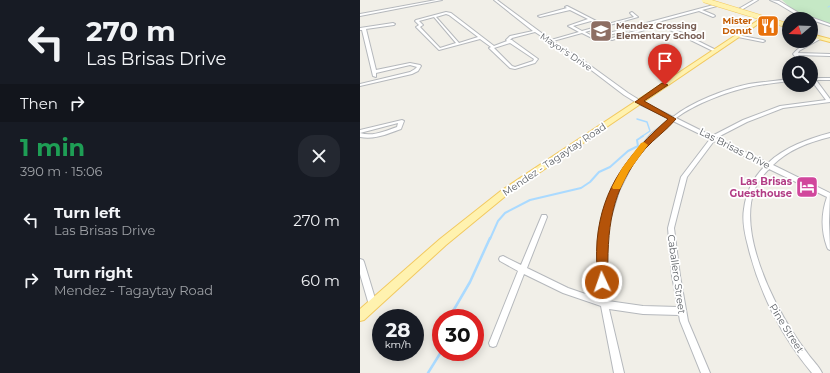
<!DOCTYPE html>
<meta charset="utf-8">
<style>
:root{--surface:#171b24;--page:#242831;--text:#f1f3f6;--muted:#9ea1a6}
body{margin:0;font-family:Montserrat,sans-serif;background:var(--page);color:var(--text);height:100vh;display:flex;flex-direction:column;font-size:15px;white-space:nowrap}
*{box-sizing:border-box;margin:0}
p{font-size:13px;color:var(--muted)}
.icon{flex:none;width:22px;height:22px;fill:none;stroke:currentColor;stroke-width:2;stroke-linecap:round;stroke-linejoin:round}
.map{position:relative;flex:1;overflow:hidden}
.details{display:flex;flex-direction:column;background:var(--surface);width:360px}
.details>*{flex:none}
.hud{background:#171b24;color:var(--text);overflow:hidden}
.needle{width:26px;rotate:251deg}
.controls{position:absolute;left:422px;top:12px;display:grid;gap:8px}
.controls a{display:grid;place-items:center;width:36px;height:36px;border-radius:50%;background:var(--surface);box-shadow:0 2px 10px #0003;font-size:20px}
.speed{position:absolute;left:12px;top:309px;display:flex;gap:8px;font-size:20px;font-weight:700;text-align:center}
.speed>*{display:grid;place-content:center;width:52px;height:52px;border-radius:50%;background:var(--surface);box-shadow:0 2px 10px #0003;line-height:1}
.speed small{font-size:10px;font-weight:400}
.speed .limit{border:6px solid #d22;background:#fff;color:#111}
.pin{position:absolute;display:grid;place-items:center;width:34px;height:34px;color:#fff;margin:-41px -17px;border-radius:50% 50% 50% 0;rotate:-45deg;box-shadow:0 0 4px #0007}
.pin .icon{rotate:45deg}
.me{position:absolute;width:44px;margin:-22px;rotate:357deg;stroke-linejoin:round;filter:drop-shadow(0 0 3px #0008)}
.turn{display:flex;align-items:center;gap:14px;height:84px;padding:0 20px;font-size:18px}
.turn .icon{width:52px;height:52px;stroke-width:2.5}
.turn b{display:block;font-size:28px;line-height:34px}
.then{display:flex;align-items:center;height:38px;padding:0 20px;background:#0003;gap:8px;font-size:15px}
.round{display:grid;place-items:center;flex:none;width:42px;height:42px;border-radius:16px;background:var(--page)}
.head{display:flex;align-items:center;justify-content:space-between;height:68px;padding:0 20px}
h1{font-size:24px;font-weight:700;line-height:30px;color:#1e9e55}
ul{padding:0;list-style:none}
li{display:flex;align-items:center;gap:12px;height:60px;padding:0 20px}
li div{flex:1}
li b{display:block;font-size:15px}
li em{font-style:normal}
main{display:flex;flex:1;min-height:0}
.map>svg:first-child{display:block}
.green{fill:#c5e8c5}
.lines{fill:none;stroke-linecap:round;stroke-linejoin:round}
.stream-far3{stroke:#aadaff;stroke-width:1}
.stream-far2{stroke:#aadaff;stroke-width:1.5}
.stream-far1{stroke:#aadaff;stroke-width:2}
.stream{stroke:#aadaff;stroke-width:2.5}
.minor-casing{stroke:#b5b8bc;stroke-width:2}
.major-casing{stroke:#f2c960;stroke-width:2}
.minor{fill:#fff;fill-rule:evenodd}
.major{fill:#fff2af;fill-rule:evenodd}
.major-bridge-casing{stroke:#f2c960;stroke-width:5.5;stroke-linecap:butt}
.major-bridge{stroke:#fff2af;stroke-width:4.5}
.route{fill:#b45309;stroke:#753606}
.slow{fill:#f59e0b}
.labels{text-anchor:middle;stroke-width:3.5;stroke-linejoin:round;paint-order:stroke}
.far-food-label{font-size:9px;font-weight:bold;fill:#c56008;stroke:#fff;text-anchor:end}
.far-education-label{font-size:9px;font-weight:bold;fill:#785e54;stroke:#fff;text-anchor:start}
.far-street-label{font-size:9px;fill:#5f6368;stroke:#fff}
.street-label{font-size:10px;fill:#5f6368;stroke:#fff}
.hotel-label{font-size:10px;font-weight:bold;fill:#b23c85;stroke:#fff;text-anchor:end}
</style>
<main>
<section class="details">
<div class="hud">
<div class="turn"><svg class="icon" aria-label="left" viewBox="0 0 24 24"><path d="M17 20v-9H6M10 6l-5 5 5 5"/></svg><div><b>270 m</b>Las Brisas Drive</div></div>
<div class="then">Then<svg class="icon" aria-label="right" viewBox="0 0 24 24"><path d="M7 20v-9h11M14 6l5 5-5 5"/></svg></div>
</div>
<div class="head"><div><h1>1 min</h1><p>390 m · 15:06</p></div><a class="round"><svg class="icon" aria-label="close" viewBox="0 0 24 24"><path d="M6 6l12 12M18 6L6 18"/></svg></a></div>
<ul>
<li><svg class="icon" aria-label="left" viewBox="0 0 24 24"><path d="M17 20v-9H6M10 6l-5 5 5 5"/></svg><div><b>Turn left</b><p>Las Brisas Drive</p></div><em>270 m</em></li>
<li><svg class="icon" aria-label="right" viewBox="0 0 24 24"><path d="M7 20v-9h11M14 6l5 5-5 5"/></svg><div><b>Turn right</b><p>Mendez - Tagaytay Road</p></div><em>60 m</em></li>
</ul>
</section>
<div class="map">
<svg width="470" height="373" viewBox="0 0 470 373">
<rect width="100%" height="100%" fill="#f1efe8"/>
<path class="green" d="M 422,0 L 470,0 L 470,27 L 433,10 Z"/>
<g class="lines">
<path class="stream-far3" d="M 468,7 L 470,6"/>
<path class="stream-far2" d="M 277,119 L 287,122 L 290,131 L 281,137"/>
<path class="stream-far1" d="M 130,239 L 138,221 L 145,213 L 170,200 L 221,188 L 230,182 L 239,172 L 250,167 L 268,151 L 278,146 L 277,140 L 283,136"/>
<path class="stream" d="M 89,318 L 110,282 L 130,238
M 68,373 L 81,352"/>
<g class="minor-casing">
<path id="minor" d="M 76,0 L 82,0 L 0,16 L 0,14 Z
M 134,0 L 137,0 L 191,40 L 219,32 L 208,26 L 228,19 L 210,10 L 180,17 L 178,16 L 207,8 L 205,7 L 207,6 L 244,25 L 274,17 L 270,13 L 272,12 L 278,17 L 225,32 L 234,37 L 357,4 L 357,6 L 342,10 L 354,15 L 355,16 L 353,17 L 339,11 L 234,39 L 222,33 L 193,41 L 224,61 L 268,93 L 281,101 L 313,117 C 332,102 365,89 389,84 C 402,82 416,81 429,79 L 429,81 C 416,83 402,84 389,87 C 366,92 335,104 316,118 L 352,136 L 383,120 L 420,106 L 466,100 L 451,80 L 451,75 L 454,78 L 470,78 L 470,80 L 456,80 L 470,99 L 470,102 L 423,108 L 387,122 L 356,138 L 408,163 C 425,147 448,139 470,133 L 470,137 C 449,142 428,150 413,165 L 470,193 L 469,222 L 470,250 L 468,249 L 467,247 C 461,230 461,214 467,197 L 409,169 C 403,175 397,183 394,191 C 379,233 411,299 434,334 C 438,341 443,347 448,354 C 452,360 459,366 462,373 L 452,373 C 422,337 399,292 388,246 C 385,235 382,221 384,209 C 386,193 393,178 405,166 L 354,141 L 327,177 L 314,228 L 320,276 L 328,321 L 350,373 L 341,373 L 320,321 L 319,315 L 283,314 L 249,309 L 264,373 L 254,373 L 241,306 L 203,293 L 164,274 L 136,346 L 133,347 L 130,346 L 129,343 L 158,271 L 140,261 L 139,259 L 140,257 L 143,256 L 161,265 L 182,215 L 186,215 L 187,217 L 167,268 L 208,288 L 240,299 L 237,268 L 242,227 L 252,191 L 270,159 L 292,133 L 310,119 L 277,103 L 264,95 L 222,63 L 175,32 L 152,38 L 150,40 L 152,40 L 153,41 L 178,59 L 175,63 L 155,69 L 150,68 L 130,49 L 129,48 L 131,47 L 120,39 L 79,50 L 56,27 L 59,25 L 55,21 L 56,20 L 86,12 L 91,13 L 134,46 L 147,41 L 146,40 L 150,36 L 173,31 ZM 86,14 L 89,15 L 118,37 L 99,43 L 76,17 ZM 74,17 L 96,43 L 80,48 L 60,27 L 63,25 L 59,21 ZM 231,21 L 240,26 L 222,31 L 213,26 ZM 150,43 L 174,59 L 173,61 L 155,67 L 152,66 L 134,48 ZM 313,121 L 350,139 L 321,177 L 308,228 L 312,276 L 318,307 L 283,306 L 248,301 L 245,268 L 248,227 L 259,191 L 274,161 L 296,135 Z
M 394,0 L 398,0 L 378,12 L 375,11 Z
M 410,0 L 419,1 L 439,13 L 470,24 L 470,26 L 437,15 L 417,3 Z
M 33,23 L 35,24 L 34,25 L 6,29 L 16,70 L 50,63 L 60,65 L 61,66 L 58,71 L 52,74 L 0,86 L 0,84 L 50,72 L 55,69 L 57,67 L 50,65 L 16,73 L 16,77 L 13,76 L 2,30 L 0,30 L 0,28 Z
M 285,28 L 288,29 L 252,40 L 249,39 Z
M 310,28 L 312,28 L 358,51 L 355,52 L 310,30 Z
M 377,35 L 403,40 L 405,41 L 403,42 L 378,37 L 377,37 Z
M 459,37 L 462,38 L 439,51 L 438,53 L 470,54 L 470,56 L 438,55 L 444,63 L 440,63 L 433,54 C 439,46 450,42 459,37 Z
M 42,120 L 44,121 L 41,129 C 27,134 14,140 0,137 L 0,130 ZM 38,123 L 37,127 C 25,131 13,137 0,133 Z
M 0,259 L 3,260 L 4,262 L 17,305 L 16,308 L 13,309 L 10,308 L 9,305 L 0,274 Z"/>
</g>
<g class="major-casing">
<path id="major" d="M 403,17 L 407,18 L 148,194 L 86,245 L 4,320 L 0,321 L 0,309 L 80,239 L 142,190 Z
M 451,34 L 470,39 L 470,42 L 451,37 Z"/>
</g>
<use href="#minor" class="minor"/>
<use href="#major" class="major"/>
<g class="major-bridge-casing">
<path id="major-bridge" d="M 344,0 L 429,26"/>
</g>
<use href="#major-bridge" class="major-bridge"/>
</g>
<path class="route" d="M 302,83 L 308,85 L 284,101 L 316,119 C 307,130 295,138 285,149 C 250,191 247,228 248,282 L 246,285 L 242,287 L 238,285 L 237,282 C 237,268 236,255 237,241 C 242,186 269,154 308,119 L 275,102 Z"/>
<path class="slow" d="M 284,142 L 288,145 L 269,171 L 260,189 L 253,189 L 252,187 L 262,168 L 281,143 Z"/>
<defs>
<g id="restaurant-square" transform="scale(1.15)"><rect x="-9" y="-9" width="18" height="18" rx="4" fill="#e8710a" stroke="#fff"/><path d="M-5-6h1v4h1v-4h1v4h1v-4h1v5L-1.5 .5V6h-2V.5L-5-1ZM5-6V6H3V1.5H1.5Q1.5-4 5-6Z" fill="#fff"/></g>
<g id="school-square" transform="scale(1.15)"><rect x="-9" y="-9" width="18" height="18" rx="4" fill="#8d6e63" stroke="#fff"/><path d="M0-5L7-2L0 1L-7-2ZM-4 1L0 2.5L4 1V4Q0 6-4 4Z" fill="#fff"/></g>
<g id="hotel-square" transform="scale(1.15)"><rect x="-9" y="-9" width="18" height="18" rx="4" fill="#d1479c" stroke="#fff"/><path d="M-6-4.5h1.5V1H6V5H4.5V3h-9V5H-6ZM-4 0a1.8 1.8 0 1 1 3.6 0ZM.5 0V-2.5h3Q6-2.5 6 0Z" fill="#fff"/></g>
</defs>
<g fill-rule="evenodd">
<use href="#restaurant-square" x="408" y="26"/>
<use href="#school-square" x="241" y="31"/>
<use href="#hotel-square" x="447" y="187"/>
</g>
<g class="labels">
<g class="far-food-label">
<text x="392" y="24">Mister<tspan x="392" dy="10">Donut</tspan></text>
</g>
<g class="far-education-label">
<text x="256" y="29">Mendez Crossing<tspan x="256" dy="10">Elementary School</tspan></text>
</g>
<g class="far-street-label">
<text transform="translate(206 52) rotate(34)" y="3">Mayor's Drive</text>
</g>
<g class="street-label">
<text transform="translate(375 148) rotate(27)" y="4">Las Brisas Drive</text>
<text transform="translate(194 159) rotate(-34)" y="4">Mendez - Tagaytay Road</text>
<text transform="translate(317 274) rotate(82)" y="4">Caballero Street</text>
<text transform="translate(427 328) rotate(58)" y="4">Pine Street</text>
</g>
<g class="hotel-label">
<text x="432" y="185">Las Brisas<tspan x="432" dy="12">Guesthouse</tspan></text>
</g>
</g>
</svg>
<div class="controls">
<a><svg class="needle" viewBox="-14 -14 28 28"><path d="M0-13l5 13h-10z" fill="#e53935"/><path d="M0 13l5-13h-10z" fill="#9ea1a6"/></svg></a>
<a><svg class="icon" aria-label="search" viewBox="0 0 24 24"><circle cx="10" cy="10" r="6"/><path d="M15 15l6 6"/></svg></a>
</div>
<div class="speed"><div>28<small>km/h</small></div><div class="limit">30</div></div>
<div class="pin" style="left:305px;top:85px;background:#d93025"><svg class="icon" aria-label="arrive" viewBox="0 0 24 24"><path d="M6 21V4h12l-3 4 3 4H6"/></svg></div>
<svg class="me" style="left:242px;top:282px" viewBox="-20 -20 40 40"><circle r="17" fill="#b45309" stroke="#fff" stroke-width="3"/><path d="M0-11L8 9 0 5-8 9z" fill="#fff"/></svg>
</div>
</main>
